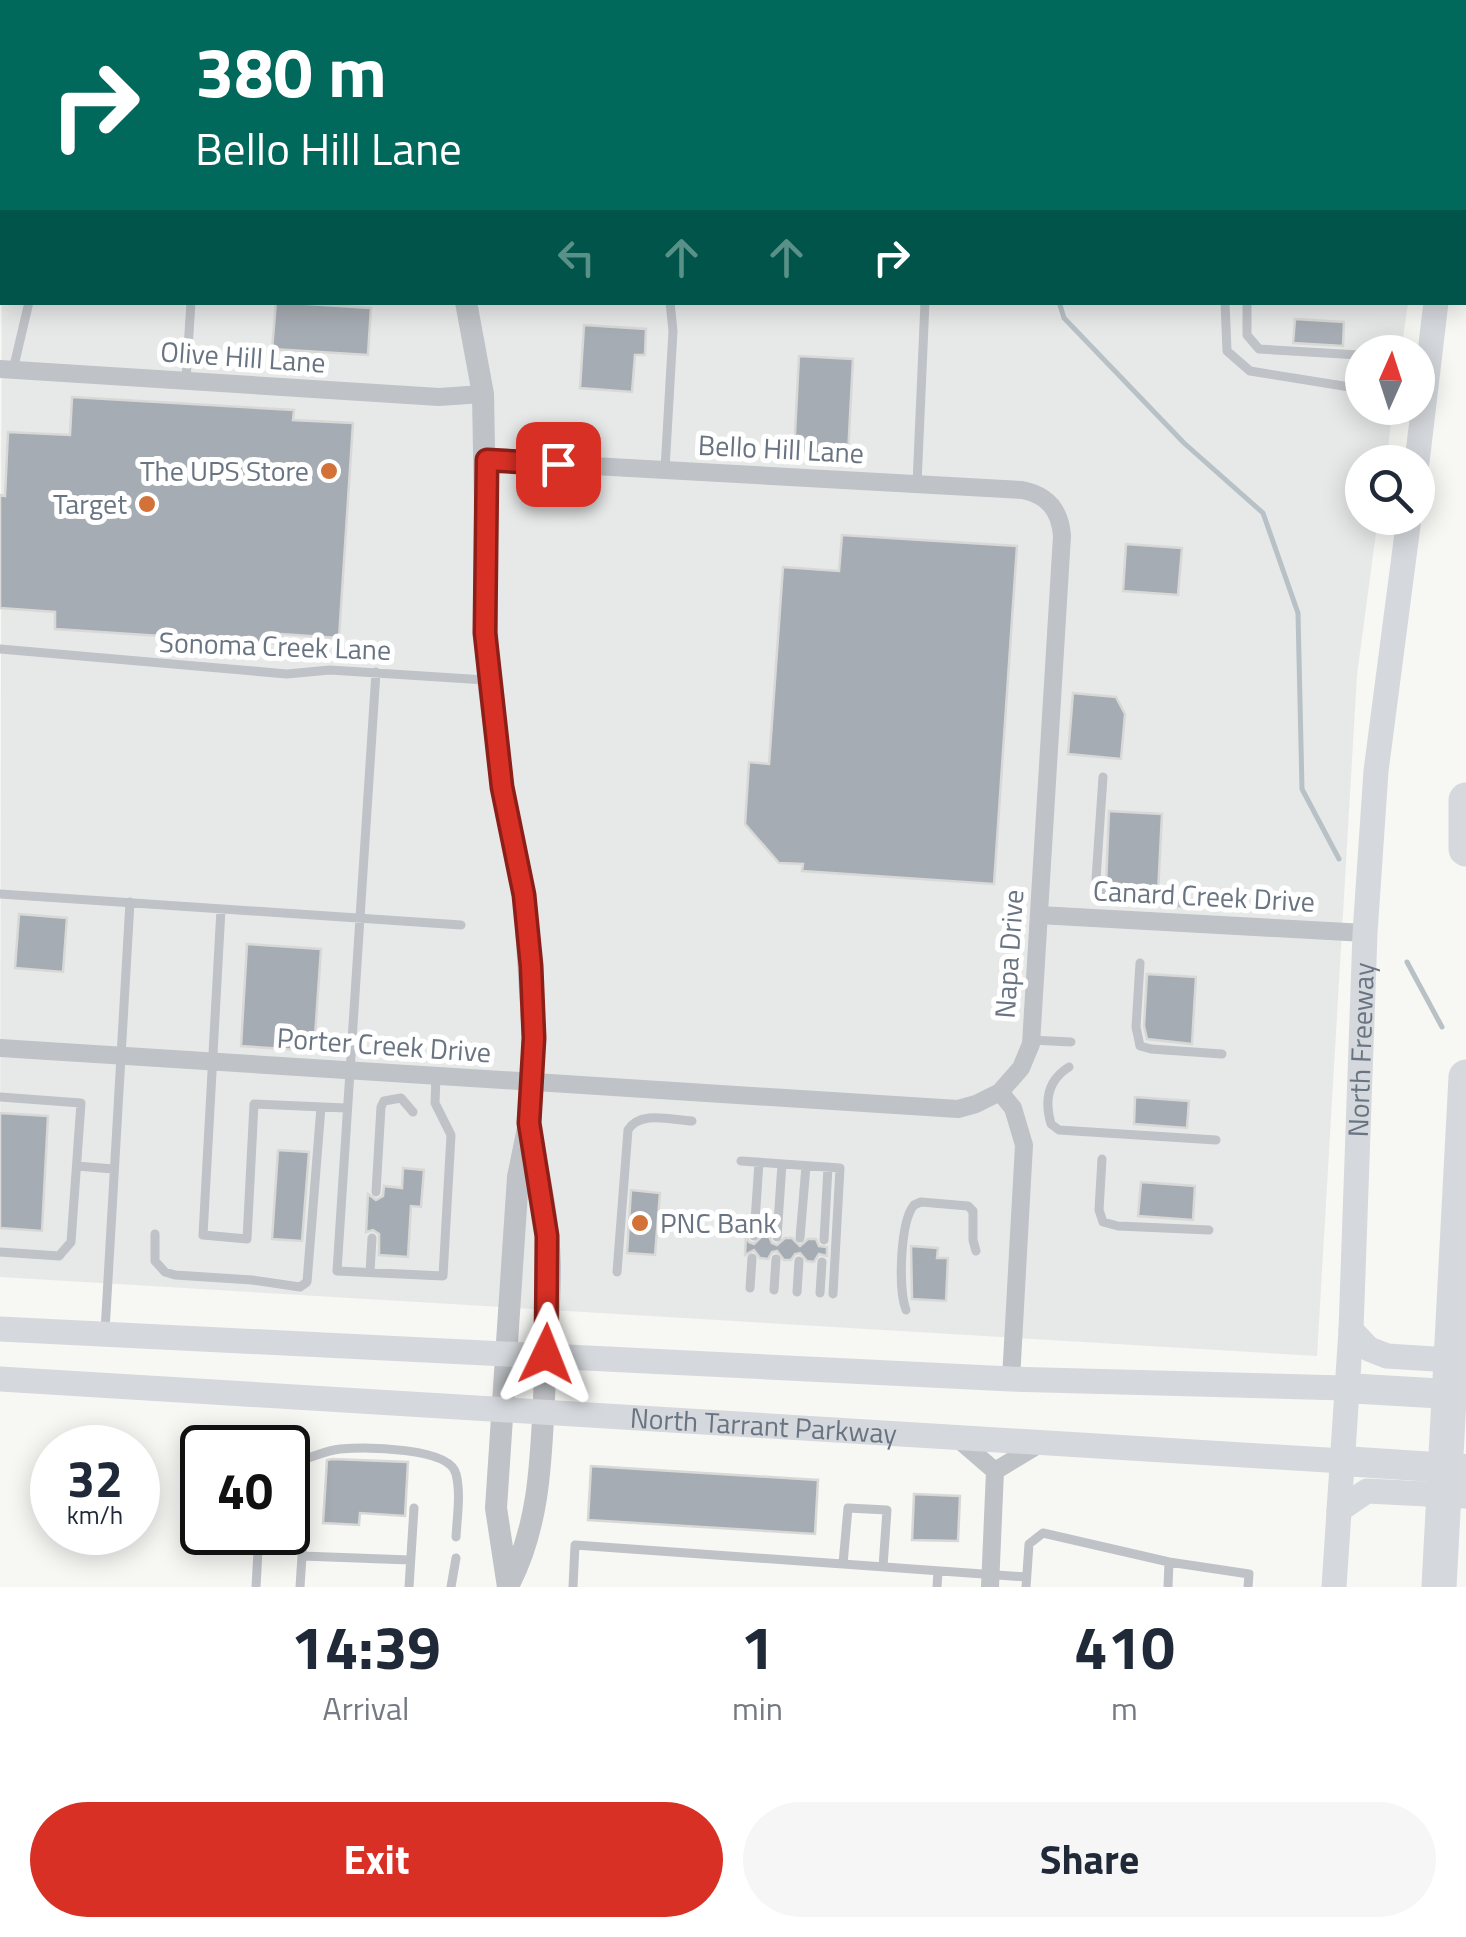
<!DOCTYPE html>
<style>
:root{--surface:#fff;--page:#f6f6f7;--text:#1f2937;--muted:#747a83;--accent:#d93025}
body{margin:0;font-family:"Titillium Web",sans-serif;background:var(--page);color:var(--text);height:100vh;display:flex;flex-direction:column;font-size:38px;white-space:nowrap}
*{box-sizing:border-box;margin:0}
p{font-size:32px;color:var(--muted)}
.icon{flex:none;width:55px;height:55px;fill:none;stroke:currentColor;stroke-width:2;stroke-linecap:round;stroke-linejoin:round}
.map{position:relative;height:1587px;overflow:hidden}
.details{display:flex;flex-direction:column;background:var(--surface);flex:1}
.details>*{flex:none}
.guide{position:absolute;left:0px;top:0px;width:1468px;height:305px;box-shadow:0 5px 25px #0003;background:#00695c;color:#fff;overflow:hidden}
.needle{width:65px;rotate:3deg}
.fabs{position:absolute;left:1345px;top:335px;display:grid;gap:20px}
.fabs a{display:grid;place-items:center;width:90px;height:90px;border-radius:50%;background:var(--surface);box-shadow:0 5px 25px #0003;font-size:50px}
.speed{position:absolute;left:30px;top:1425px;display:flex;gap:20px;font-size:50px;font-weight:700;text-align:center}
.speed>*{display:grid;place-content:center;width:130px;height:130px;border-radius:50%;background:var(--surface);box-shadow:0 5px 25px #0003;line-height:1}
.speed small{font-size:25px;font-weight:400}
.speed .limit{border:5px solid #111;border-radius:15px;background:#fff;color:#111}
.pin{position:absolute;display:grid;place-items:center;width:85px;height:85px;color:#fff;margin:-42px;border-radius:20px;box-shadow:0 5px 15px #0006}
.me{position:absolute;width:110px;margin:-55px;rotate:2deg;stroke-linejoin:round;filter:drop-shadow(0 0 8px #0008)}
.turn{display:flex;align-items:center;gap:35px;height:210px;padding:0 30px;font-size:45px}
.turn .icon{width:130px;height:130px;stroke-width:2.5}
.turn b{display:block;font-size:70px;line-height:85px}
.lanes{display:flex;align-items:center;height:95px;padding:0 30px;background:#0003;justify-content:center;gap:50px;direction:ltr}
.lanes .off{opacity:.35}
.eta{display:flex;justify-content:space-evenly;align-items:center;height:170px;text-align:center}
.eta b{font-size:60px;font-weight:700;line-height:70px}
.action{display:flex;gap:20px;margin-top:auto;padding:20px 30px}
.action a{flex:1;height:115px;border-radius:60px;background:var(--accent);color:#fff;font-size:40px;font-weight:700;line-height:115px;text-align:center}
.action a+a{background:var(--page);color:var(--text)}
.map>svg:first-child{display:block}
.built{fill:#e7e9e8}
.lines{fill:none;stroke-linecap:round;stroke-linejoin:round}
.stream{stroke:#b8c1c6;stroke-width:5}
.building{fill:#a6acb3;stroke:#d8d9d7;stroke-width:2.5}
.service{stroke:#bfc2c6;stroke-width:9}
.minor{stroke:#bfc2c6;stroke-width:18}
.tertiary{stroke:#bfc2c6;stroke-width:22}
.secondary{stroke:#d5d8dc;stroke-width:25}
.primary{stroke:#d5d8dc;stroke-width:30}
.motorway{stroke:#d5d8dc;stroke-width:35}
.route-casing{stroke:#8d1f18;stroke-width:25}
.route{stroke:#d93025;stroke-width:18}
.poi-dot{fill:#d27239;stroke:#fff;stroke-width:4}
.labels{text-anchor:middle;stroke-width:10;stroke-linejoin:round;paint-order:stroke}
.street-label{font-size:28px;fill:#697482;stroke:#fff}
.poi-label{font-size:28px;fill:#697482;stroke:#fff;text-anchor:end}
</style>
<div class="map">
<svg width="1466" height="1587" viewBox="0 0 1466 1587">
<rect width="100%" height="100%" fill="#f7f7f4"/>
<path class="built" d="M 7,0 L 1432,0 L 7,2 Z
M 2,63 L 2,302 L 1408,303 L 1401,352 L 1362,352 L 1362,408 L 1393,408 L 1386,462 L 1362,462 L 1362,518 L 1378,518 L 1357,675 L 1317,1356 L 0,1277 Z"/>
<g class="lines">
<path class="stream" d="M 1034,2 L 1035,0
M 1059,302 L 1064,318 L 1184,443 L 1263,513 L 1298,613 L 1302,789 L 1339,859
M 1407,962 L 1442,1027"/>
</g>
<path class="building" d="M 276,302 L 371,308 L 368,355 L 272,349 Z
M 1295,319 L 1344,322 L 1343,346 L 1293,343 Z
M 584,325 L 646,329 L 645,355 L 635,355 L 632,392 L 580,388 Z
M 799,356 L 853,359 L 848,455 L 794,452 Z
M 72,397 L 294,410 L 293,420 L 353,423 L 339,638 L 282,634 L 282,644 L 55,629 L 55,612 L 0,608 L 0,495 L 5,496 L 8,432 L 70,435 Z
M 842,535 L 1017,546 L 994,884 L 802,871 L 803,864 L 779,863 L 745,824 L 749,762 L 769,764 L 783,567 L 839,571 Z
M 1126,544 L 1182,548 L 1178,595 L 1123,591 Z
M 1073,693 L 1116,697 L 1125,714 L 1121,759 L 1068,754 Z
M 1109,811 L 1162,814 L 1158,893 L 1120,891 L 1106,885 Z
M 19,914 L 67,918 L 63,972 L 15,968 Z
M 247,944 L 321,949 L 314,1051 L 241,1046 Z
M 1147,974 L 1196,977 L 1192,1044 L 1147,1039 L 1144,1026 Z
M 1135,1097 L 1189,1101 L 1187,1128 L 1134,1124 Z
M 0,1113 L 48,1116 L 42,1231 L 0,1228 Z
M 278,1150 L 309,1152 L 302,1241 L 272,1239 Z
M 403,1168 L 424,1170 L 421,1207 L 411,1206 L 408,1257 L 379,1255 L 379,1234 L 373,1230 L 366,1232 L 368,1194 L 376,1200 L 383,1196 L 384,1186 L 402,1188 Z
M 1141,1182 L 1195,1186 L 1193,1220 L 1138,1216 Z
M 631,1190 L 660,1193 L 655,1255 L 627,1253 Z
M 746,1235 L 749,1242 L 754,1244 L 762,1236 L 769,1236 L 772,1243 L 777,1245 L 785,1238 L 792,1238 L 800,1246 L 808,1239 L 816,1239 L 819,1246 L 827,1247 L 827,1256 L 819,1254 L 814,1262 L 807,1261 L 800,1253 L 795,1254 L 791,1260 L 784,1260 L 777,1251 L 772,1252 L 768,1259 L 760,1258 L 754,1250 L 745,1255 Z
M 911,1246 L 938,1248 L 937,1258 L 948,1258 L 946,1301 L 912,1299 Z
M 333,1459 L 408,1462 L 405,1516 L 360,1513 L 359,1525 L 323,1523 L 327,1460 Z
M 591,1466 L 818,1480 L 815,1534 L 588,1520 Z
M 914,1494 L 960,1496 L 958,1541 L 912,1540 Z"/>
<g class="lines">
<path class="service" d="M 920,0 L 921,2
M 49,2 L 49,0
M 208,2 L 208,0
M 673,2 L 673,0
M 1238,2 L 1238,0
M 1225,302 L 1227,351 L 1250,371 L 1362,389
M 1247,302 L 1247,335 L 1259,349 L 1359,355
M 13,370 L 29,302
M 186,380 L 191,302
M 665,469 L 673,331 L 670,302
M 917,484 L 925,302
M 0,649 L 287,674 L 330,670 L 485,680
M 376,672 L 337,1271 L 443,1276 L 451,1135 L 435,1103 L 436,1076
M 1103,777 L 1096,879 C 1098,885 1098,890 1104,894 C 1120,905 1177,902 1197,903
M 0,894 L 461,925
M 221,909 L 203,1235 L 247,1239 L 254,1104 L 346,1108
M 1140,963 L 1136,1027 L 1140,1046 L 1151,1049 L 1222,1054
M 1031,1040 L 1071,1042
M 1069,1067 C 1048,1080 1044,1100 1051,1124 L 1059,1130 L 1216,1140
M 0,1097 L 81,1103 L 71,1242 L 59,1256 L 0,1252
M 1102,1159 L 1099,1210 L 1103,1222 L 1118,1226 L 1209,1230
M 741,1161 L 840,1168 L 833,1294
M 77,1166 L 113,1169
M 376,1192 L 381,1107 L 384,1101 L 401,1098 L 413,1112
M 155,1234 L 155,1261 L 165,1272 L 175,1275 L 252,1280 L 300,1287 L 307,1282 L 321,1107
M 754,1236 L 759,1162
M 777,1237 L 782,1164
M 800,1238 L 806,1166
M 824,1240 L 828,1167
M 370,1272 L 372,1238
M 617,1272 L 628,1130 C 640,1110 671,1120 692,1121
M 750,1288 L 752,1258
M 774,1290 L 776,1259
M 797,1292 L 799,1261
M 820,1293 L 822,1262
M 906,1310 C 898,1289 900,1222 914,1205 L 921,1202 L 968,1206 L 973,1211 L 973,1240 L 976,1251
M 105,1331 L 130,902
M 288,1461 C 307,1462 320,1451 340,1449 C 365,1447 450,1447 456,1474 C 461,1493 457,1518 456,1537
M 303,1461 L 302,1556 L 410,1560
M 843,1564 L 848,1508 L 887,1510 L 883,1567
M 256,1587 L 259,1532
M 300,1587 L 302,1556
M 409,1587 L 414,1508
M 451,1587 L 456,1558
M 573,1587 L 575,1545 L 1026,1577
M 937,1587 L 938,1571
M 1026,1587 L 1029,1544 L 1043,1533 L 1169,1562 L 1249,1574 L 1248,1587
M 1168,1587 L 1169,1562"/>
<path class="minor" d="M 0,369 L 439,397 L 483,394
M 487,460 L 1022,490 C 1048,495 1060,510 1062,536 L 1031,1044 L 1021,1068 L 1000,1092 L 1013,1108 L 1024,1145 L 1011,1379
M 1039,915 L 1365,933
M 0,1048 L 958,1109 L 976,1104 L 1000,1092
M 958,1439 L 995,1471 L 1038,1445
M 990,1587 L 995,1471"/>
<path class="tertiary" d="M 429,2 L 429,0
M 466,302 L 483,394 L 488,680 L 502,787 L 524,895 L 533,1038 L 529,1123 L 518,1177 L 496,1508 L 508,1587
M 508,1586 C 539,1528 541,1462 544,1398 C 546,1354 550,1310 550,1266 C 549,1222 540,1179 531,1136"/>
<g class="secondary">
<path d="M 1460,2 L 1460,0"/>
<path d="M 1417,462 L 1436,302"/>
<path d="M 0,1329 L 1011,1379 L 1345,1388"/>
<path d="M 1351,1330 L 1369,1349 L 1387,1356 L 1466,1361"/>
<path id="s1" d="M 0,1379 L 1343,1461"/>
<path d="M 1339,1510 L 1367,1491 L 1466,1496"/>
<path id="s2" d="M 1334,1587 L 1351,1330 L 1365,933 L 1376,771 L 1409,518"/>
</g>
<path class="primary" d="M 1345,1388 L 1466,1395
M 1343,1461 L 1466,1469"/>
<path class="motorway" d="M 1466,800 L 1466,849
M 1439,1587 L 1466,1077"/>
</g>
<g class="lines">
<g class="route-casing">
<path id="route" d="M 546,1354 L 547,1236 L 529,1123 L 534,1038 L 531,966 L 524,895 L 502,787 L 485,633 L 487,460 L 558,464"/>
</g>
<use href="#route" class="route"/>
</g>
<g class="poi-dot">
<circle cx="329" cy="471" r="10"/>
<circle cx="147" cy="504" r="10"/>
<circle cx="640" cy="1223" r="10"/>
</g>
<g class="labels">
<g class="street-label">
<text transform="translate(243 357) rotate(4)" y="10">Olive Hill Lane</text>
<text transform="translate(781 449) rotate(3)" y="10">Bello Hill Lane</text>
<text transform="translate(275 646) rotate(2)" y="10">Sonoma Creek Lane</text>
<text transform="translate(1204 896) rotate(3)" y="10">Canard Creek Drive</text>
<text transform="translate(1009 954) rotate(-86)" y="10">Napa Drive</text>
<text transform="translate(384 1045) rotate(4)" y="10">Porter Creek Drive</text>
<text dy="10" stroke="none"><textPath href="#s2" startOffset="538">North Freeway</textPath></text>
<text dy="10" stroke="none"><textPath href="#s1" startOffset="765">North Tarrant Parkway</textPath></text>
</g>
<g class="poi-label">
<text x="309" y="481">The UPS Store</text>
<text x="127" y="514">Target</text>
<text x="660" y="1233" text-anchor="start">PNC Bank</text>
</g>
</g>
</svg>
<div class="fabs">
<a><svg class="needle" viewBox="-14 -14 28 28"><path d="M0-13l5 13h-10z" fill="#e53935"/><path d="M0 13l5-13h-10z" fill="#747a83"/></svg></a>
<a><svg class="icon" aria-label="search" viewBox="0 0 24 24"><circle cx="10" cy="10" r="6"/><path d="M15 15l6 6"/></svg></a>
</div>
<div class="speed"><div>32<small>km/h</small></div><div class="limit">40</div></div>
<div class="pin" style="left:558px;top:464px;background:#d93025"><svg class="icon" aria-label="arrive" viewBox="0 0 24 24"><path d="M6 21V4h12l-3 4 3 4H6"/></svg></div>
<svg class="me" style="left:546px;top:1354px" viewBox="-20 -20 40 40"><path d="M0-17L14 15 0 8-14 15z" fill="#d93025" stroke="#fff" stroke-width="4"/></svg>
<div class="guide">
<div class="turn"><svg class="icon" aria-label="right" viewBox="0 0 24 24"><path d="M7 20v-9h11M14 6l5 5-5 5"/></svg><div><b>380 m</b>Bello Hill Lane</div></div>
<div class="lanes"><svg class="icon off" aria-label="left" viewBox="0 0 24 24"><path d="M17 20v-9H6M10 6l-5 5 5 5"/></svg><svg class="icon off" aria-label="ahead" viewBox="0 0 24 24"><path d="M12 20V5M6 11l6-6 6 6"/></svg><svg class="icon off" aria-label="ahead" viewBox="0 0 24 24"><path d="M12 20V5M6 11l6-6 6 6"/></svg><svg class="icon" aria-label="right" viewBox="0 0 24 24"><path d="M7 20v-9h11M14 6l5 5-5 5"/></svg></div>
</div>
</div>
<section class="details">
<div class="eta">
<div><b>14:39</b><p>Arrival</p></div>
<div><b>1</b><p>min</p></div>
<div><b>410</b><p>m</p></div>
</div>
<div class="action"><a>Exit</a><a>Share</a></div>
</section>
